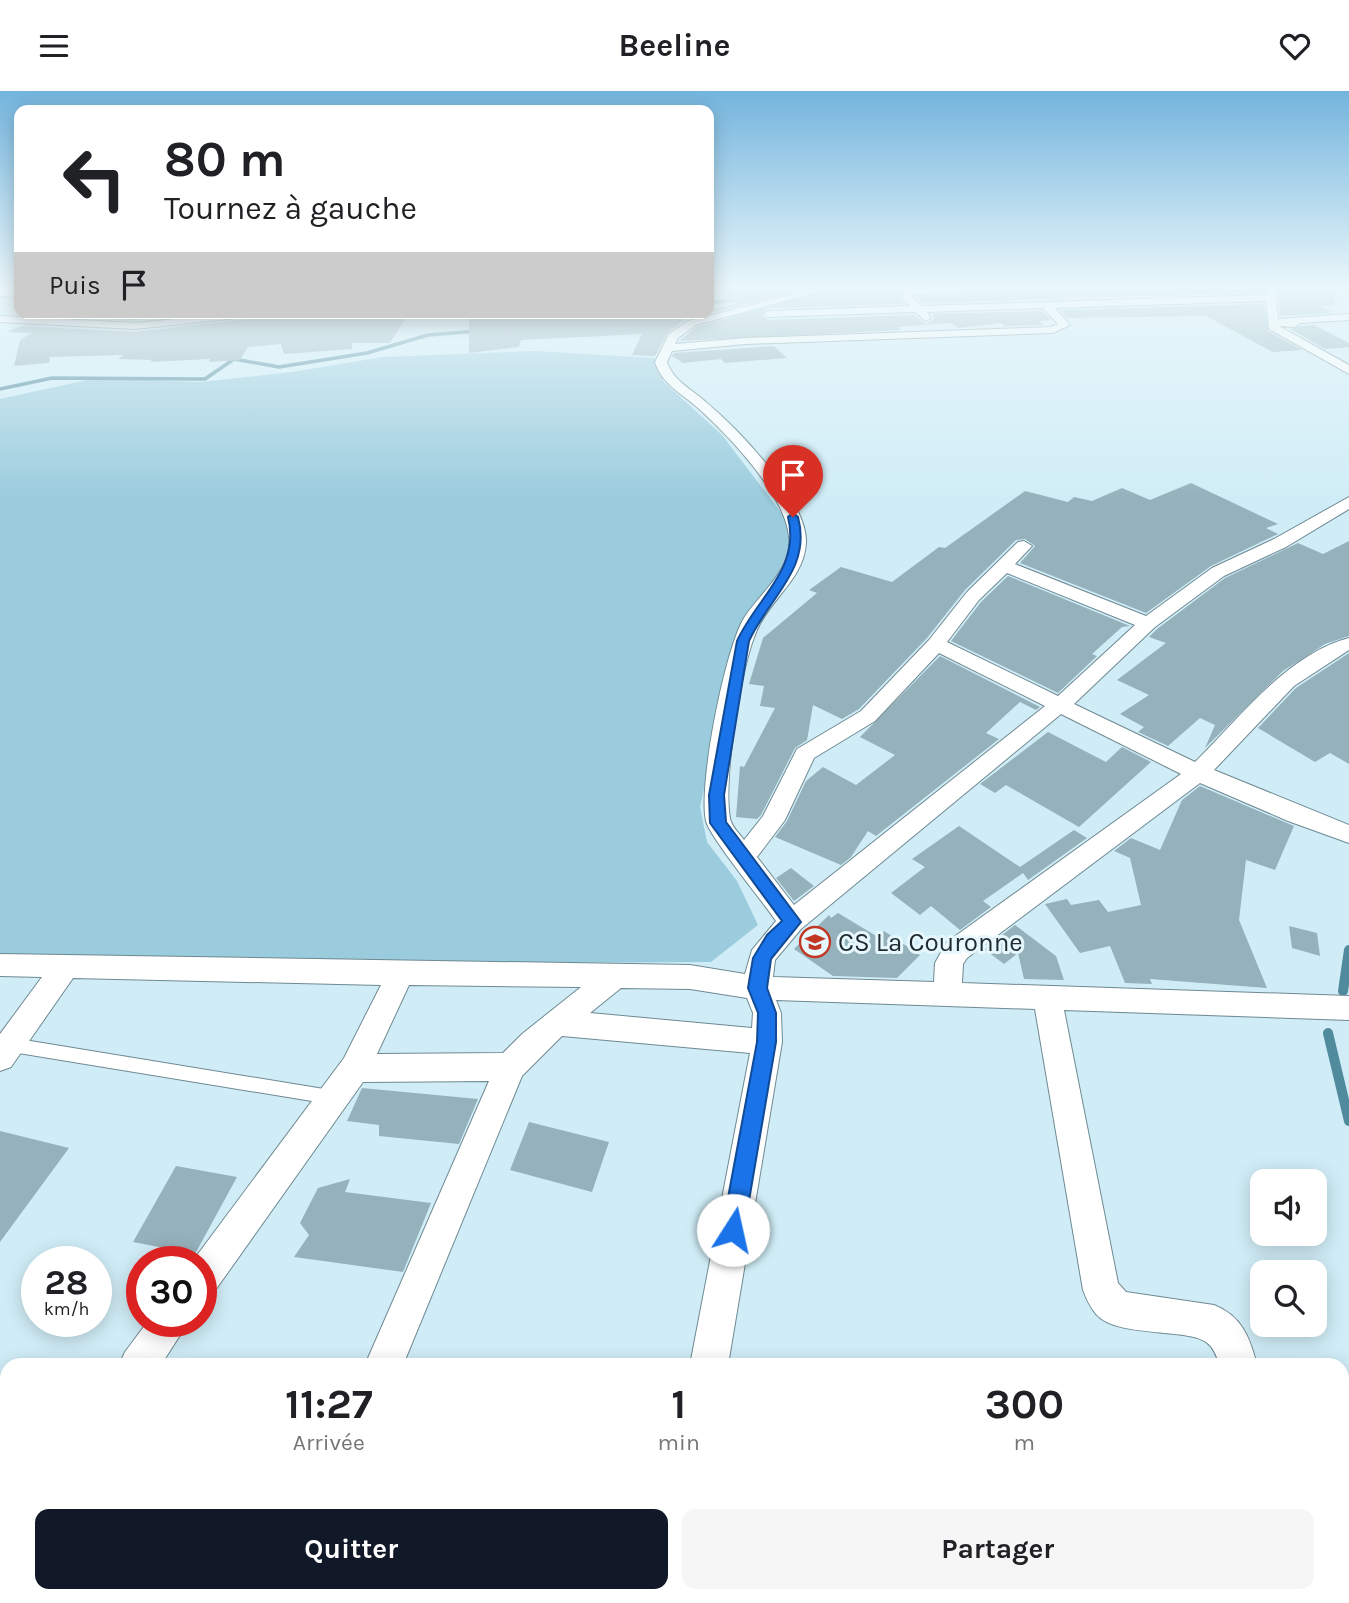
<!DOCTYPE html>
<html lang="fr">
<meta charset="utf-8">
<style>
:root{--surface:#fff;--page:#f6f6f6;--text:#202124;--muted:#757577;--accent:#111827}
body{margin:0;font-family:Karla,sans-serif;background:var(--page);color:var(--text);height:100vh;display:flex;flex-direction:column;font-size:26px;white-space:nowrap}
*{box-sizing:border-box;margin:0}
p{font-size:23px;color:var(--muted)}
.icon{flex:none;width:38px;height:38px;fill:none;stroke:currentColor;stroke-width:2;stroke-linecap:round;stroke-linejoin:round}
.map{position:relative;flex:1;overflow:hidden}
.side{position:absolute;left:0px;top:1267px;width:1349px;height:245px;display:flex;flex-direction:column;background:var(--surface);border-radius:21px 21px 0 0;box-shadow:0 4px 18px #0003}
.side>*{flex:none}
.guide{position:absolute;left:14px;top:14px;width:700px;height:214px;border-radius:14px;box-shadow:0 4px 18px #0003;background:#fff;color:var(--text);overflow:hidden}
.fabs{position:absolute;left:1250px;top:1078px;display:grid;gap:14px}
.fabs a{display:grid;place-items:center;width:77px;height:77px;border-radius:14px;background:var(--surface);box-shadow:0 4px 18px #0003;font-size:35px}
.speed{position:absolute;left:21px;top:1155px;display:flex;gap:14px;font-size:35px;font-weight:700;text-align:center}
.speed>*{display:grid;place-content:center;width:91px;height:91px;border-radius:50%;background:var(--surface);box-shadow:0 4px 18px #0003;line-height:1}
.speed small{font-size:18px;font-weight:400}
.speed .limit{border:10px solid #d22;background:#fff;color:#111}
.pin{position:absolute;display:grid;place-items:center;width:60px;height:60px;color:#fff;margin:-72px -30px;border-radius:50% 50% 50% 0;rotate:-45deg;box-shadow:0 0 7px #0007}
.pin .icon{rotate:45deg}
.me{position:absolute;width:77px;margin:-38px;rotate:10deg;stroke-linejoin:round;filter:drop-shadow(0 0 5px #0008)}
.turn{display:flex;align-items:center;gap:24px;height:147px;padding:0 35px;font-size:32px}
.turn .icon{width:91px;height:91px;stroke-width:2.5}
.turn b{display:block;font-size:49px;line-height:60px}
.then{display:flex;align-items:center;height:66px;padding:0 35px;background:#0003;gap:14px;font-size:26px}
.eta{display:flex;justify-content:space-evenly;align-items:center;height:119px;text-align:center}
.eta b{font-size:42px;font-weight:700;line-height:49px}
.action{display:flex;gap:14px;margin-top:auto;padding:14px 35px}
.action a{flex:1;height:80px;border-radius:14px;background:var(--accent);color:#fff;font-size:28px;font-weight:700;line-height:80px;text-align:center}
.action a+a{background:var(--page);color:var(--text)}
header{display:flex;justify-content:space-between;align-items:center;height:91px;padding:0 35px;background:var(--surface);font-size:32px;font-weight:700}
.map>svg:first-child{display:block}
.green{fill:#9bccdd}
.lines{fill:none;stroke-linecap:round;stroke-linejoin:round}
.stream-far1{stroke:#4f8a9d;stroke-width:3.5}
.stream{stroke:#4f8a9d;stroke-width:10}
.building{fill:#95b1bb}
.service-casing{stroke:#6e8992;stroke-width:2}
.minor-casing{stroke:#6e8992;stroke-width:2}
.service{fill:#fff;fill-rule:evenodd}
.minor{fill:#fff;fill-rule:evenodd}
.route{fill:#1a73e8;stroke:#114b97;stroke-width:2}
.labels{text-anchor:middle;stroke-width:6;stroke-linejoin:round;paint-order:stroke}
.poi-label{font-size:26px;fill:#1f2a2e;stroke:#e6f8fe;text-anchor:start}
</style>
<header><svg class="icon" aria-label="menu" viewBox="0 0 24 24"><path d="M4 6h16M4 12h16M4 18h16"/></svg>Beeline<svg class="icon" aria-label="heart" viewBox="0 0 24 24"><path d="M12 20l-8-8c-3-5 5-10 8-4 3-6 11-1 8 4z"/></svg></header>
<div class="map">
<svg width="1349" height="1512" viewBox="0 0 1349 1512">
<rect width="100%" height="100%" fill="#d0edf7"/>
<path class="green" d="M 536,260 L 654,267 L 664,291 L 722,344 L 786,428 L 789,441 L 788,460 L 777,485 L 739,537 L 700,716 L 707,751 L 737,790 L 758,834 L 711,871 L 250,873 L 0,864 L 0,308 L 96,287 L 200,291 L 292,281 L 383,266 Z"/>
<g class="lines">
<path class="stream-far1" d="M 709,212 L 740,208
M 0,298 L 52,287 L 205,288 L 234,268 L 279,276 L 367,262 L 428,244 L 478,240"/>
<path class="stream" d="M 1343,900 L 1349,859
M 1328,942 L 1349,1030"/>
</g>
<path class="building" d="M 716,197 L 809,197 L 709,222 L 709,219 L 737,213 Z
M 836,197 L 889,197 L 898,202 L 905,213 L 768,217 L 761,224 L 768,229 L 914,224 L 926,233 L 934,228 L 932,223 L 1042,220 L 1051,229 L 1039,230 L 1044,234 L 1005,235 L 1001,232 L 959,237 L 950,232 L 897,236 L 901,239 L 679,250 L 697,236 Z
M 984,197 L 1117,198 L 1268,197 L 1265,201 L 922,212 L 917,206 L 977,203 Z
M 1284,197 L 1294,203 L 1334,203 L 1334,214 L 1318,215 L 1332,222 L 1280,225 L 1279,207 Z
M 1264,213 L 1268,240 L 1302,259 L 1273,261 L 1206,225 L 1067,227 L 1061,219 Z
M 48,222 L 168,226 L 173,222 L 201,223 L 135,229 L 43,225 Z
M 295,222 L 347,222 L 347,226 L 405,228 L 390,252 L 352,252 L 352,258 L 284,263 L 281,253 L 248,256 L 240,269 L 209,271 L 210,268 L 150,271 L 152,269 L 118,268 L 124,264 L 50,266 L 49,272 L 14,275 L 20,249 L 32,242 L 7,241 L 21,235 L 135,241 Z
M 487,222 L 597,222 L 596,228 L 638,222 L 708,222 L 687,227 L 668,241 L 655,265 L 632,264 L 642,243 L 521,249 L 519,256 L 469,262 L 469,225 L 484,226 Z
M 1324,233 L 1314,234 L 1349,252 L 1349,256 L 1325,258 L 1290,238 L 1301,235 Z
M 774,255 L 787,267 L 725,272 L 721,268 L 683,272 L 672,265 L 674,262 Z
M 1191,392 L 1278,433 L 1266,437 L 1278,443 L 1211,475 L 1146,522 L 1020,472 L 1035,455 L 1025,448 L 1016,449 L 965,499 L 927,547 L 859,618 L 842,628 L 813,614 L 807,649 L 795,657 L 761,724 L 757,728 L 736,726 L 740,675 L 744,676 L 775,617 L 760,615 L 764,595 L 749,593 L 763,547 L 817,502 L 809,499 L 841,476 L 892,491 L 939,456 L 945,457 L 1025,400 L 1068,411 L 1074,406 L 1092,410 L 1122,397 L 1150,409 Z
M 1349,450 L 1349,545 L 1325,553 L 1283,580 L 1205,657 L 1215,634 L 1200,627 L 1168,655 L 1138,641 L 1144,636 L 1120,623 L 1149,604 L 1117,589 L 1166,552 L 1149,546 L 1157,538 L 1225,487 L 1298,452 L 1323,463 Z
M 1008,485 L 1130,535 L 1122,536 L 1092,563 L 1097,565 L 1058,602 L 951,550 L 981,511 Z
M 1349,562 L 1349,673 L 1330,662 L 1315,671 L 1258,637 L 1296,597 Z
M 940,565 L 1040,616 L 1036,619 L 1020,611 L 986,642 L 999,648 L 876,745 L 868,740 L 851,766 L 841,774 L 775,746 L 787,730 L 806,690 L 823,676 L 856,694 L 895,664 L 860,646 Z
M 1048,641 L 1106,671 L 1122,656 L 1151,671 L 1079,736 L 1006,694 L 995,702 L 980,693 Z
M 1200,695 L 1294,735 L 1275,779 L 1246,769 L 1239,829 L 1267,897 L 1150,888 L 1152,893 L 1125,892 L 1110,855 L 1080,862 L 1045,813 L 1067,808 L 1071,814 L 1099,809 L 1108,821 L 1141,814 L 1130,767 L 1114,760 L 1131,747 L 1160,759 L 1182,709 Z
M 959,735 L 1020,776 L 1074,739 L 1087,747 L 1028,789 L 1023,782 L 983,810 L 991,816 L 960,839 L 931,815 L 920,824 L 891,802 L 925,776 L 912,768 Z
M 791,777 L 814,795 L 794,810 L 776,787 Z
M 838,822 L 878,846 L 884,840 L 920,864 L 897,887 L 833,885 L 794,858 L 829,824 L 831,827 Z
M 1015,834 L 1056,865 L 1064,889 L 1024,888 L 1018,862 L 1004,873 L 984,858 Z
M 1289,835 L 1317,842 L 1320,865 L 1292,857 Z
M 362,997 L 478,1008 L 459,1053 L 379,1045 L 379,1034 L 347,1030 Z
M 529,1031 L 609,1051 L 592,1101 L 510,1079 Z
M 0,1040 L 69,1057 L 0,1151 Z
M 176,1075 L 237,1086 L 195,1163 L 133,1151 Z
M 350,1088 L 345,1101 L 431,1112 L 403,1181 L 294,1166 L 309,1144 L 300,1132 L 318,1097 Z"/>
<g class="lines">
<g class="service-casing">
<path id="service" d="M 0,945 L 330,999 L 335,1001 L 338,1006 L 335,1011 L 330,1013 L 0,959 Z"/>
</g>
<g class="minor-casing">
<path id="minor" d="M 818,197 L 833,197 L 696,234 L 678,247 L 675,253 L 746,247 L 1051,236 L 1058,233 L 1043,217 L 927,221 L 931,227 L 926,230 L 915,221 L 768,226 L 763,223 L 768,220 L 910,215 L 899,199 L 982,197 L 977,200 L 911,204 L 921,215 L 1267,204 L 1271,197 L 1281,197 L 1276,207 L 1278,228 L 1349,223 L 1349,229 L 1300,232 L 1295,236 L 1279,235 L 1349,274 L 1349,283 L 1269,238 L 1266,210 L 1055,217 L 1070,234 L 1053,242 L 746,253 L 672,260 L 667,271 C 674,291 692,298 707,312 C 738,338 808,410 806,452 C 804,488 770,508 757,539 C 741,574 723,689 730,727 C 731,735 739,742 744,749 L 763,725 L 797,658 L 861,620 L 929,549 L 967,501 L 1018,451 L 1024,450 L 1032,455 L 1015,473 L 1146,525 L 1212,477 L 1274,448 L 1349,406 L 1349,418 L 1286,456 L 1224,485 L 1155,536 L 1074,613 L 1195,671 C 1239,628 1287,563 1349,547 L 1349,559 L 1294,595 L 1214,679 L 1349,734 L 1349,752 L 1288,730 L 1200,692 L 967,867 L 963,873 L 962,892 L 1349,905 L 1349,929 L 1064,919 L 1118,1192 L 1126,1201 L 1214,1214 C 1242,1225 1250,1247 1257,1274 L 1219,1274 C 1217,1265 1214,1257 1206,1251 C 1187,1237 1116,1247 1096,1223 C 1090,1216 1086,1207 1083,1199 L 1035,918 L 776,909 L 781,922 L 782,951 L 728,1274 L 690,1274 L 750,962 L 562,945 L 522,985 L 403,1274 L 365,1274 L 489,990 L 363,991 L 214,1201 L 201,1206 L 201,1171 L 192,1171 L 344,967 L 381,894 L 73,887 L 11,976 L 0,980 L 0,943 L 42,886 L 0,885 L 0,863 L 690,874 L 745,883 L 752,859 L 776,830 C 764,812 709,745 706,730 C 698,694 725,558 744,527 C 760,502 793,478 789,445 C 784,402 729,345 698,317 C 681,302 662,293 655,271 L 669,243 L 688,230 ZM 1007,482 L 1135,534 L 1058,605 L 947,551 L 979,509 ZM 939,562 L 1045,615 L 794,814 L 757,766 L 785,729 L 814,667 L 875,630 ZM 1061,623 L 1181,683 L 947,851 L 935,872 L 934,891 L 773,886 L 775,869 L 801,838 ZM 409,894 L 581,896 L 522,943 L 503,962 L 377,963 ZM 621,897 L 690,898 L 747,907 L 753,922 L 752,937 L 590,922 Z
M 1289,197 L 1349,197 L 1349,200 L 1294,200 Z
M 0,199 L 19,199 L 19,205 L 0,205 Z
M 240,222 L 283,222 L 135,238 L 0,231 L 0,225 L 135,232 Z
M 148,1230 L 189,1230 L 161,1274 L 119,1274 L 125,1261 Z
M 7,1433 L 7,1482 L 0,1484 L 0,1436 Z
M 264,1505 L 308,1505 L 305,1512 L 261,1512 Z
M 646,1505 L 690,1505 L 689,1512 L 645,1512 Z"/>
</g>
<use href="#service" class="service"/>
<use href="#minor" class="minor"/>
</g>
<linearGradient id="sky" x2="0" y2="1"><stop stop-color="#73b4dd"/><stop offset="0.48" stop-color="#eaf7fb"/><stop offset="1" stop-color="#eaf7fb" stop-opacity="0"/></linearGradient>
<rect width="1349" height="408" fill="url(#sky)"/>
<path class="route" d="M 793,422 L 798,426 C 812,478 769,506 749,550 L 724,704 L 726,731 L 801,831 L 771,868 L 767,897 L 776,922 L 776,951 L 744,1139 L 741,1147 L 733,1150 L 725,1147 L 722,1139 L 757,951 L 758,922 L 748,897 L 753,867 L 767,844 L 782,830 L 710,732 L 709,704 L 737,550 C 757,506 801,478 788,426 Z"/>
<defs>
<g id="school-ring" transform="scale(1.575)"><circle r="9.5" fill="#e6f8fe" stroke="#c23623" stroke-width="1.5"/><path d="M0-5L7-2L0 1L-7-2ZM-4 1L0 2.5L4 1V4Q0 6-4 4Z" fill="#c23623"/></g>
</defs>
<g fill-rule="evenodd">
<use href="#school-ring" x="815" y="851"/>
</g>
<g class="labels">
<g class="poi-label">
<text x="838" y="860">CS La Couronne</text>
</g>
</g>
</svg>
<div class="fabs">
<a><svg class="icon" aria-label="sound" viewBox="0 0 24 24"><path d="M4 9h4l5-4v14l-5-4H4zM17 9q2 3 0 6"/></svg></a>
<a><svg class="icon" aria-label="search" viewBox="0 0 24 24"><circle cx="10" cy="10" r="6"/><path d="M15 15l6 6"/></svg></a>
</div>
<div class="speed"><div>28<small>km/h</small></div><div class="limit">30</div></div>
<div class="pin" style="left:793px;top:426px;background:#d93025"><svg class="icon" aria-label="arrive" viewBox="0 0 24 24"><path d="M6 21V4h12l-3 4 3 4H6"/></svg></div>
<svg class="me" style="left:733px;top:1139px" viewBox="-20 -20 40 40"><circle r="19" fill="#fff"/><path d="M0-13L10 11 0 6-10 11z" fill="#1a73e8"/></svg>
<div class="guide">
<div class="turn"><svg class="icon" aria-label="left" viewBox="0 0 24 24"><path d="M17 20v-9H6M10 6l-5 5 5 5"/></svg><div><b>80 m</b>Tournez à gauche</div></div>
<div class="then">Puis<svg class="icon" aria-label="arrive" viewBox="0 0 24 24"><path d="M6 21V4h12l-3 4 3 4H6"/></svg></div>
</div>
<section class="side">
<div class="eta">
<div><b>11:27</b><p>Arrivée</p></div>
<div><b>1</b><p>min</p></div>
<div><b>300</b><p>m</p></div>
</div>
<div class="action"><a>Quitter</a><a>Partager</a></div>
</section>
</div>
